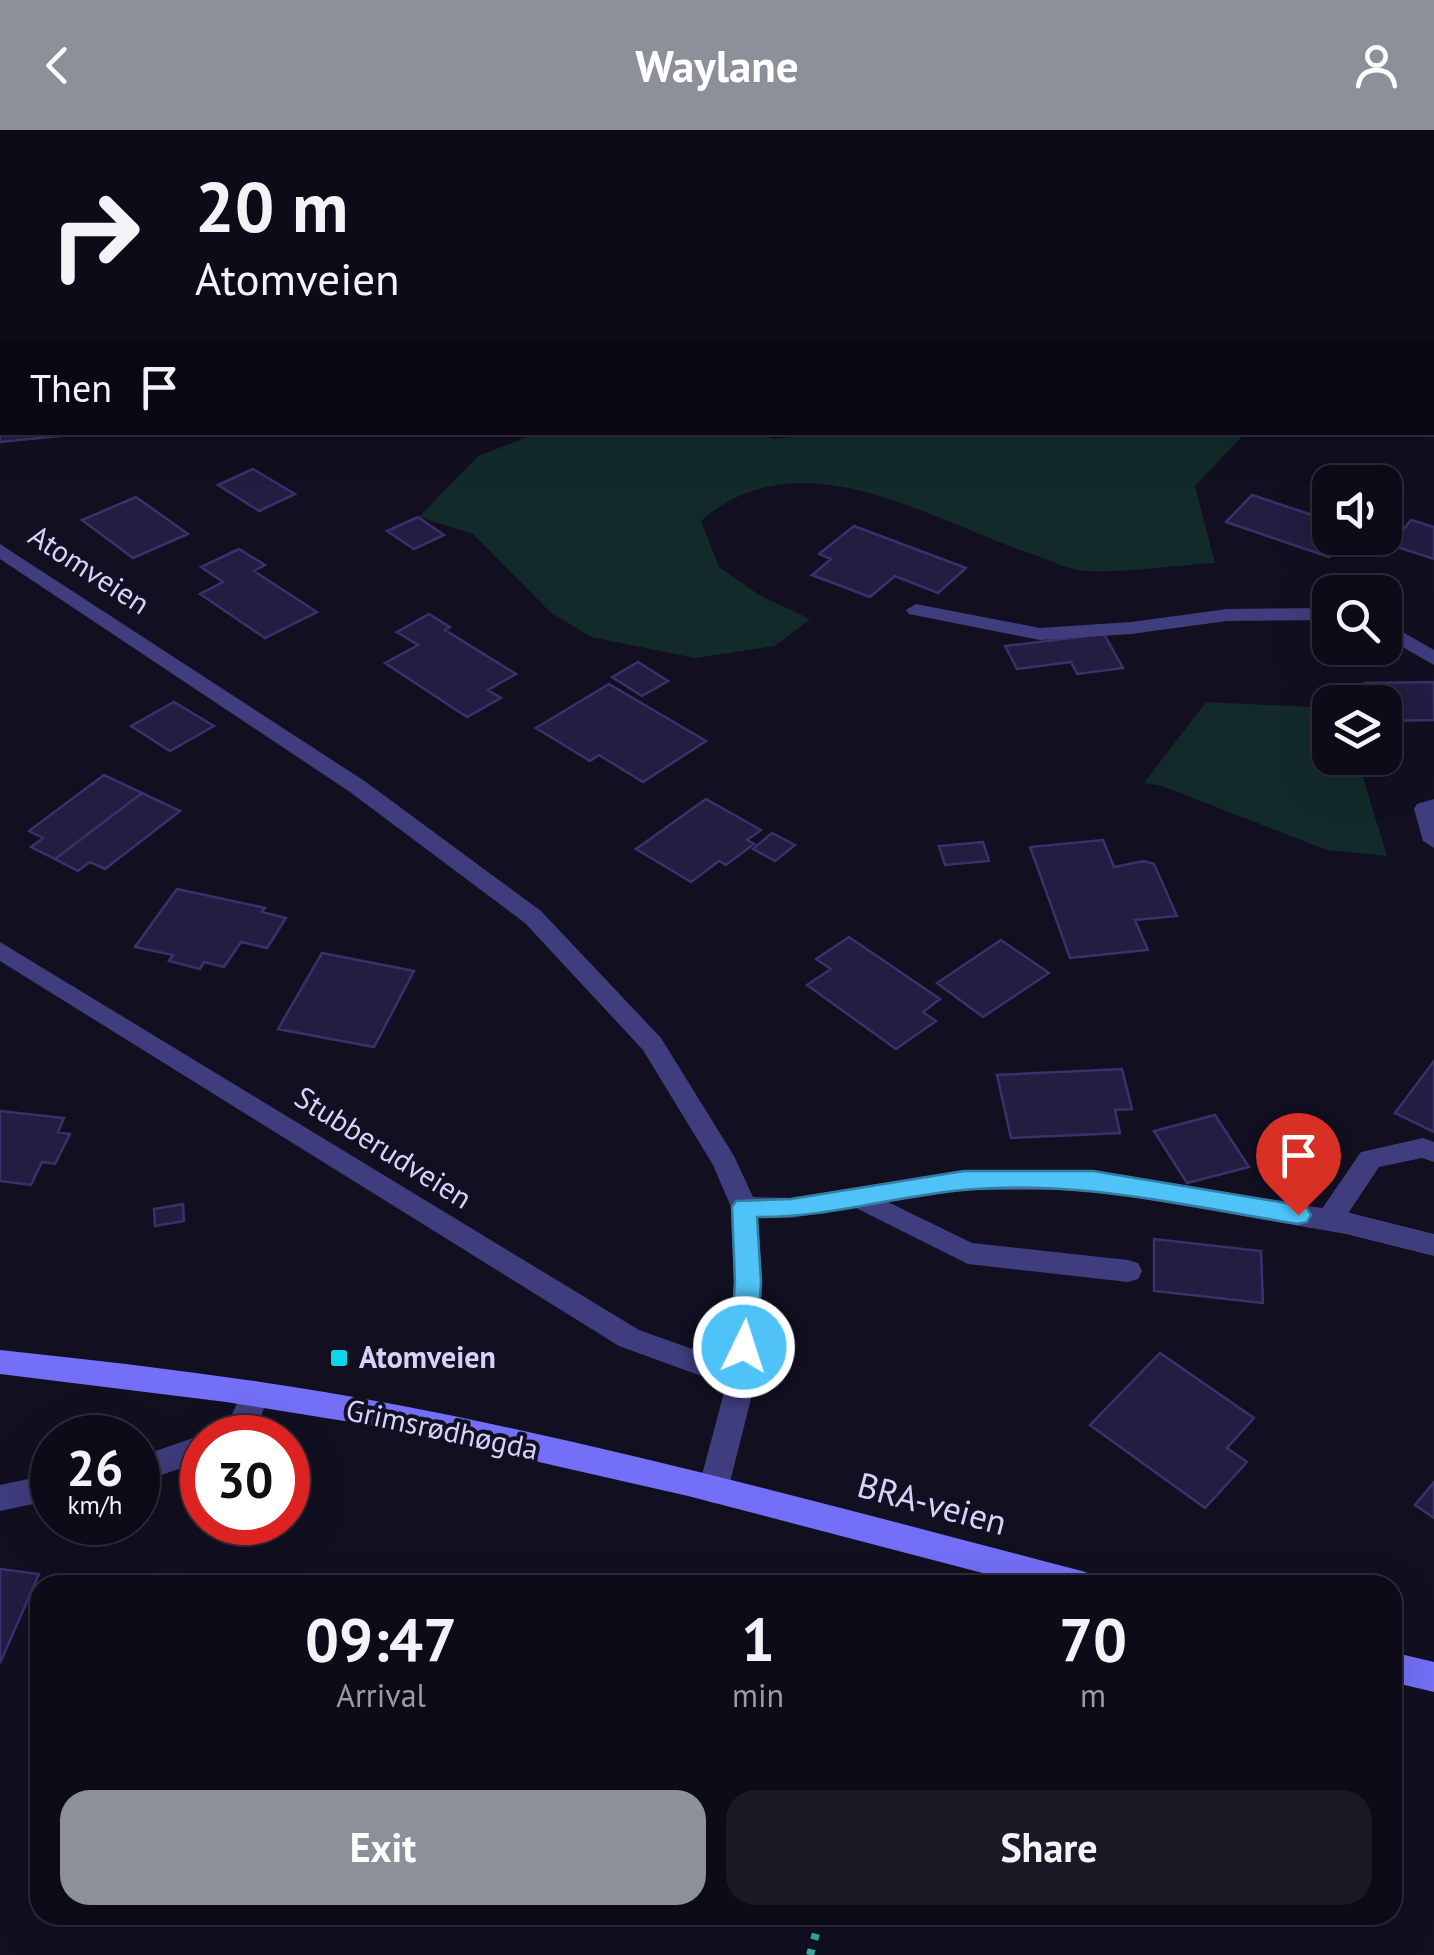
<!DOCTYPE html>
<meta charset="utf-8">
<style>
:root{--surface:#0e0b19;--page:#1c1926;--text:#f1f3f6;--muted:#9b9ba2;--line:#2e2b38;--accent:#8c9099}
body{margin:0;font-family:"PT Sans",sans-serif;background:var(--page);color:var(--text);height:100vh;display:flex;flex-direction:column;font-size:38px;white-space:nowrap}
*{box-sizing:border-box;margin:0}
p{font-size:32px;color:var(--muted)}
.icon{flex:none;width:55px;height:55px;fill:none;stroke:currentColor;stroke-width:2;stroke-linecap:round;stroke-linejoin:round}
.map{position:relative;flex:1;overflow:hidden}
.details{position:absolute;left:30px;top:1445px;width:1372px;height:350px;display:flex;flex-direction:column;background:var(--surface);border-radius:30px;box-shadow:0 10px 40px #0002,0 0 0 2px var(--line)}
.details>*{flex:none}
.guide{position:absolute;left:0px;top:0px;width:1435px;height:305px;box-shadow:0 10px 40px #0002,0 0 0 2px var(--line);background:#0e0b19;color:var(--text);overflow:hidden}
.fabs{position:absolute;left:1312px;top:335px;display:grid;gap:20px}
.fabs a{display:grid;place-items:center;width:90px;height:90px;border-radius:20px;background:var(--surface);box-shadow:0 10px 40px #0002,0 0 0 2px var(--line);font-size:50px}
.speed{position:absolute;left:30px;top:1285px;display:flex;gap:20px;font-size:50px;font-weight:700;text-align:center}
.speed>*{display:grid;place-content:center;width:130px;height:130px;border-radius:50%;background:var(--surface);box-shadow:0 10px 40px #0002,0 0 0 2px var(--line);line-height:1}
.speed small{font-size:25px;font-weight:400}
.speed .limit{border:15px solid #d22;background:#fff;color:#111}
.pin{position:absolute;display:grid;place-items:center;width:85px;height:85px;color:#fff;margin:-102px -42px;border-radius:50% 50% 50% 0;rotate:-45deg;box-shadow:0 0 10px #0007}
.pin .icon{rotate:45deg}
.me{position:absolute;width:110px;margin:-55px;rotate:4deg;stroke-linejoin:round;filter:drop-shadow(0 0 8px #0008)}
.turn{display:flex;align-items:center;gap:35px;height:210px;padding:0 30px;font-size:45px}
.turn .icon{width:130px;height:130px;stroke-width:2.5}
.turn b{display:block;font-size:70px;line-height:85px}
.then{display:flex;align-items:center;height:95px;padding:0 30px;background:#0003;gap:20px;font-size:38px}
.eta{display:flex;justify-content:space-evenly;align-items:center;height:170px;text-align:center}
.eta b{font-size:60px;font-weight:700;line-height:70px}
.button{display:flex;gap:20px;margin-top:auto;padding:20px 30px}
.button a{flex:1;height:115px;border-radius:30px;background:var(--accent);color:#fff;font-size:40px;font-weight:700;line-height:115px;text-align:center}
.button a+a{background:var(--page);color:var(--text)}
header{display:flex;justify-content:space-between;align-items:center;height:130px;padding:0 30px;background:var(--accent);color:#fff;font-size:45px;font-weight:700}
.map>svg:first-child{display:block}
.green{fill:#122b2a}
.building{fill:#241c41;stroke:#3c306c;stroke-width:2.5}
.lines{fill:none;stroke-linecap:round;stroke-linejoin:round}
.path{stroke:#36aca5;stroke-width:8;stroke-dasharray:6 10;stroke-linecap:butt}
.service{fill:#3f3d7d;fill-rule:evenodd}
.minor{fill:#3f3d7d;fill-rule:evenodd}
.secondary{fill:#736ff6;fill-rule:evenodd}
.route{fill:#4fc3f7;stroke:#337fa1;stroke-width:2.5}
.poi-dot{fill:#0fd6ec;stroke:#120f21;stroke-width:4}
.labels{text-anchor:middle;stroke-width:8;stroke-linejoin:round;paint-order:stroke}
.street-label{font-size:30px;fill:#d7d2fc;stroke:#120f21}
.poi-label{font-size:30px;font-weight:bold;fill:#d7d2fc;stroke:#120f21;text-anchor:start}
.near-street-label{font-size:35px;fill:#d7d2fc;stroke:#120f21}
</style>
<header><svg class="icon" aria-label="back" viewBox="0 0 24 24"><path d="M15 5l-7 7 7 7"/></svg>Waylane<svg class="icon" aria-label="person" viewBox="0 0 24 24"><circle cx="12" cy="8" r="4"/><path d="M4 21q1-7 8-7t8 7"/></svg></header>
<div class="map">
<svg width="1434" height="1825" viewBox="0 0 1434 1825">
<rect width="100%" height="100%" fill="#120f21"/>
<path class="green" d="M 744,302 L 775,309 L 837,302 L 1245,303 L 1195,356 L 1215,433 C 1178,435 1112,445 1078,440 C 1064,438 1049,430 1035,425 C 930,391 801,303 701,391 L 719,437 L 759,465 L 810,489 L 775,516 L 695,528 L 591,507 L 550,482 L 473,404 L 419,387 L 478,326 L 538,303 Z
M 1206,572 L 1310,577 L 1330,601 L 1330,628 L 1351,628 L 1360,638 L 1387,726 L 1327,720 L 1162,656 L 1144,653 Z"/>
<path class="building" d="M 0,294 L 2,302 L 79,304 L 0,312 Z
M 253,339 L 295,364 L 259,381 L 218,355 Z
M 1252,365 L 1330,391 L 1330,408 L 1346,408 L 1329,427 L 1226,392 Z
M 136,367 L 188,404 L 133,428 L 82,390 Z
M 418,387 L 444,405 L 414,419 L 387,401 Z
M 1411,390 L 1434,397 L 1434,429 L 1391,415 Z
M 854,396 L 966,438 L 938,463 L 895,446 L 870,467 L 812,445 L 831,429 L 819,424 Z
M 239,419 L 265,435 L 254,441 L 317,482 L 265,508 L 200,464 L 223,452 L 201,437 Z
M 429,484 L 450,497 L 445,500 L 516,544 L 488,560 L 501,568 L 467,587 L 385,533 L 418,515 L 397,502 Z
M 1104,504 L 1123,538 L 1077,544 L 1071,532 L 1017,539 L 1005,516 Z
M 638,532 L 668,551 L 642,566 L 612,547 Z
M 1434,552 L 1434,590 L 1385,591 L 1385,572 L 1374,572 L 1365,553 Z
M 609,554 L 706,611 L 643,652 L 599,625 L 590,631 L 536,598 Z
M 174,572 L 214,596 L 170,621 L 131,596 Z
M 104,645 L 142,663 L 55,729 L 31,717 L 43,708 L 29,701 Z
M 142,663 L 180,681 L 105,739 L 90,732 L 78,741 L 55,729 Z
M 706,669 L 761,700 L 747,710 L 754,714 L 726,735 L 719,731 L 691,752 L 636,719 Z
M 772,703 L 795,715 L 775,731 L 753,719 Z
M 1103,710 L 1114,737 L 1144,731 L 1154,734 L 1177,786 L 1135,790 L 1148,820 L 1070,828 L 1030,717 Z
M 983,712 L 989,731 L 945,735 L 939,716 Z
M 177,759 L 265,778 L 262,782 L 286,788 L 267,818 L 241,812 L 224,837 L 204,832 L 200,839 L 169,831 L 173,825 L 135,817 Z
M 849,807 L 940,869 L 923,882 L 936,891 L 896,919 L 807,855 L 831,839 L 816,829 Z
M 1001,810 L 1049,843 L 983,887 L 937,853 Z
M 322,823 L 414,841 L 374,917 L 278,899 Z
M 1434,931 L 1434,1002 L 1395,983 Z
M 1122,939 L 1132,979 L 1115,980 L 1120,1003 L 1011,1008 L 997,945 Z
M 0,981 L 64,988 L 58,1002 L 70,1004 L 55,1034 L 42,1032 L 31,1055 L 0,1051 Z
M 1215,985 L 1249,1037 L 1187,1053 L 1154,1001 Z
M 183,1074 L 184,1091 L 155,1096 L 154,1079 Z
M 1154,1109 L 1261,1121 L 1263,1173 L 1154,1161 Z
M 1160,1223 L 1254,1288 L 1227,1318 L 1247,1332 L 1205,1378 L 1090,1295 Z
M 1434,1352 L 1434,1388 L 1415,1375 Z
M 0,1439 L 39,1444 L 0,1533 Z"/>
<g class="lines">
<path class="path" d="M 810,1825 L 821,1785"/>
<path class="service" d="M 1218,0 L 1232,0 L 1232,1 L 1219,2 Z
M 1432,226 L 1434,226 L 1434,236 L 1432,236 Z
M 916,474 L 1040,498 L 1131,492 L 1141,498 L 1131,504 L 1040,510 L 909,484 L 906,480 Z
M 1434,669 L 1434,718 L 1423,711 L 1414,679 L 1417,674 Z
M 1423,1008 L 1434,1012 L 1434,1032 L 1422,1028 L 1379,1037 L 1339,1097 L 1329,1101 L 1319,1097 L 1315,1090 L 1319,1083 L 1361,1022 Z
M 857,1057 L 972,1113 L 1128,1130 L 1138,1133 L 1142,1141 L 1138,1149 L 1128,1152 L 968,1134 L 848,1074 L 844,1067 L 848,1060 Z
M 256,1251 L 266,1254 L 271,1263 L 251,1308 L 214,1308 L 219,1299 L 227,1295 L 246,1254 Z
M 202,1305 L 208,1308 L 202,1308 L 202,1331 L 138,1353 L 138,1327 Z
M 52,1344 L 52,1370 L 0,1381 L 0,1355 Z"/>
<path class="minor" d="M 404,0 L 420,0 L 421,2 L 406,2 Z
M 493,0 L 580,0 L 581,2 L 492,2 Z
M 1056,0 L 1070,0 L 1071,2 L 1057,2 Z
M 1416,0 L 1431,0 L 1432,2 L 1418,2 Z
M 1432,207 L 1434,207 L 1434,218 L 1432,218 Z
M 0,414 L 366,652 L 541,781 L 661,908 L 734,1026 L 753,1067 L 791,1068 L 964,1040 L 1093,1040 L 1346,1082 L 1434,1104 L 1434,1126 L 1346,1104 L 1093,1060 L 964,1060 L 791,1088 L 758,1088 L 762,1152 L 756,1249 L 728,1360 L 724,1369 L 713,1373 L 702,1369 L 698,1360 L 726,1255 L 619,1216 L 0,831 L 0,812 L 639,1200 L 729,1232 L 734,1152 L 731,1077 L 713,1035 L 643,920 L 525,793 L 350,662 L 0,429 Z
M 1330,478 L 1330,490 L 1227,491 L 1131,504 L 1121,498 L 1131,492 L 1227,479 Z
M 1385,492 L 1434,520 L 1434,535 L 1385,507 Z"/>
<path class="secondary" d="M 0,1220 C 133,1234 266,1250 398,1275 C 628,1319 855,1382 1082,1441 L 1093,1445 L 1098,1455 L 1029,1455 L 688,1366 L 394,1299 L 226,1272 L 0,1244 Z
M 1392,1522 L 1434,1532 L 1434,1562 L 1392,1552 Z"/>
</g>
<path class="route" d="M 964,1041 L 1093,1041 L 1298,1075 L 1307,1078 L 1311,1085 L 1307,1092 L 1298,1094 C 1188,1076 1075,1049 963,1060 C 894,1066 827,1088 757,1087 L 761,1152 L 757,1217 L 753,1224 L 744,1227 L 735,1224 L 731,1217 L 735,1152 L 732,1077 L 736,1071 L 791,1069 Z"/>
<rect class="poi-dot" x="329" y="1218" width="20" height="20" rx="5"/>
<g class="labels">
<g class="street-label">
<text transform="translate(89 440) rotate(33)" y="10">Atomveien</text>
<text transform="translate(383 1018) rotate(32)" y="10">Stubberudveien</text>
<text transform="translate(442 1300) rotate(12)" y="10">Grimsrødhøgda</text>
</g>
<g class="poi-label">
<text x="359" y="1238">Atomveien</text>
</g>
<g class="near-street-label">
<text transform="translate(932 1374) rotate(15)" y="12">BRA-veien</text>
</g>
</g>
</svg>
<div class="fabs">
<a><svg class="icon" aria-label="sound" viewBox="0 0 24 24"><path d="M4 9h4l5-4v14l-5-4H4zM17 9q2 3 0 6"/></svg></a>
<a><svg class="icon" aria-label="search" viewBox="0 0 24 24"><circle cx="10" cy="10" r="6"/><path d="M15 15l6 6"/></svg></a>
<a><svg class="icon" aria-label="layers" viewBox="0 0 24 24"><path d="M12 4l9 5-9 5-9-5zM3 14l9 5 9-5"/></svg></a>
</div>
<div class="speed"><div>26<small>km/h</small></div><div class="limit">30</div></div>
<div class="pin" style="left:1298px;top:1085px;background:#d93025"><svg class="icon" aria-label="arrive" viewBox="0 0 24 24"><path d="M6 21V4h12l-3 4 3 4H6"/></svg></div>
<svg class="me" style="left:744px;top:1217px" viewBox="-20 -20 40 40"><circle r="17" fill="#4fc3f7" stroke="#fff" stroke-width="3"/><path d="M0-11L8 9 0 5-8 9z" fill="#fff"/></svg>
<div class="guide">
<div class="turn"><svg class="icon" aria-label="right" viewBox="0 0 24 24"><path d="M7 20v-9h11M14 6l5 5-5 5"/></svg><div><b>20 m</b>Atomveien</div></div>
<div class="then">Then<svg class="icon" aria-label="arrive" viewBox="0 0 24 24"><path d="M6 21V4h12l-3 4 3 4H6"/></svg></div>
</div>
<section class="details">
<div class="eta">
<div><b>09:47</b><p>Arrival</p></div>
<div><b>1</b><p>min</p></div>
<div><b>70</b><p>m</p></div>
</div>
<div class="button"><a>Exit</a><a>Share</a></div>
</section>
</div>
